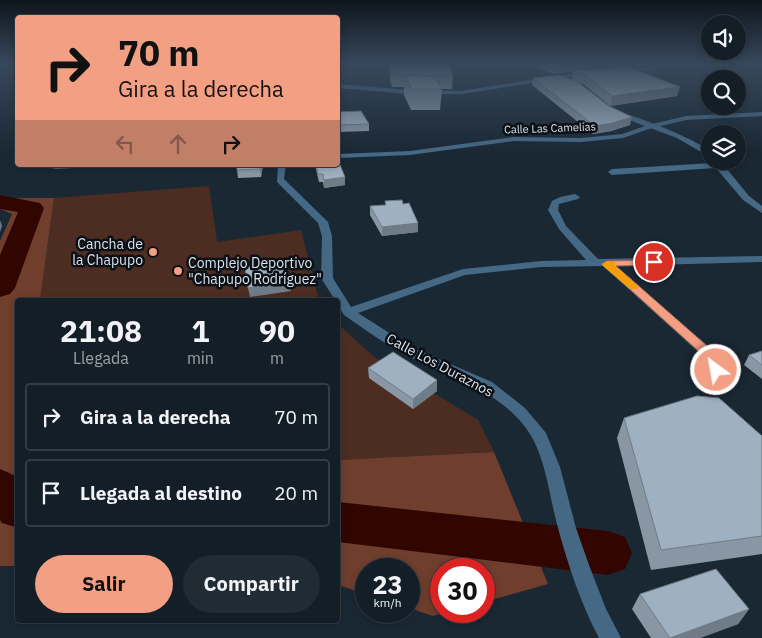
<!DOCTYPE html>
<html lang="es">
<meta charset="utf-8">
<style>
:root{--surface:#141e27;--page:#212b33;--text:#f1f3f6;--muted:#9da2a7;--line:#333c44;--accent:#f39f83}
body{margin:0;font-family:"IBM Plex Sans",sans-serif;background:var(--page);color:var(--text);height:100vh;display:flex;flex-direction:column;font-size:19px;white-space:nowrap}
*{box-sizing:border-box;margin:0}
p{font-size:16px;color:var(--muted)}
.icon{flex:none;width:28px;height:28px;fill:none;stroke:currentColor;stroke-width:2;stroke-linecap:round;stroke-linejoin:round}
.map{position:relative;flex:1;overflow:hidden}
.panel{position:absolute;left:15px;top:298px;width:325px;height:325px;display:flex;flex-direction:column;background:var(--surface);border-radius:5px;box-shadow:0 2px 8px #0003,0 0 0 1px var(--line)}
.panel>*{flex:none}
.hud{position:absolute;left:15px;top:15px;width:325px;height:152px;border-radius:5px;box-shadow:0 2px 8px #0003,0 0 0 1px var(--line);background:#f39f83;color:#111;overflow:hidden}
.controls{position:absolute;left:701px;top:15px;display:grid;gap:10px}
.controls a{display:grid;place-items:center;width:45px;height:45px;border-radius:50%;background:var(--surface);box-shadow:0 2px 8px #0003,0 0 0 1px var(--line);font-size:25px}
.speed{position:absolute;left:355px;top:558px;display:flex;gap:10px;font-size:25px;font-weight:700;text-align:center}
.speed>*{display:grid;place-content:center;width:65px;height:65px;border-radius:50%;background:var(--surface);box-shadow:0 2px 8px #0003,0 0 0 1px var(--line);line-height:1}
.speed small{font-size:12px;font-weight:400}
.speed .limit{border:8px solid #d22;background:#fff;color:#111}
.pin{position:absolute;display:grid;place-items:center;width:42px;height:42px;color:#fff;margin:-21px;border:2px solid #fff;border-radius:50%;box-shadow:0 1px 5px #0007}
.me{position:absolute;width:55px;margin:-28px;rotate:328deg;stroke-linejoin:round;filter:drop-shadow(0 0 4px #0008)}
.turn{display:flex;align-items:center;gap:18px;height:105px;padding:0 20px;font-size:22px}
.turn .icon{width:65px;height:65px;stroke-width:2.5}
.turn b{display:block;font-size:35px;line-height:42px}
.lanes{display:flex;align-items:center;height:48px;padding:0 20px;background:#0003;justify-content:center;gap:25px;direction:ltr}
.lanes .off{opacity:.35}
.eta{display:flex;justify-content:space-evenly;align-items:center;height:85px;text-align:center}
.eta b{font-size:30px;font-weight:800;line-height:35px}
.cta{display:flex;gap:10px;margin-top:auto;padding:10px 20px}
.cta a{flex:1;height:58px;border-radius:30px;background:var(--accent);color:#111;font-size:20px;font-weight:800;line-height:58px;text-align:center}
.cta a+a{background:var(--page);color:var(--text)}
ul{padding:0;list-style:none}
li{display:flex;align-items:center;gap:15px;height:68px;margin:0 10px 8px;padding:0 10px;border:2px solid var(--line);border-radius:5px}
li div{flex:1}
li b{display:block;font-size:19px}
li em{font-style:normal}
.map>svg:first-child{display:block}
.green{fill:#4d2d22}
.forest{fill:#6f3e2d}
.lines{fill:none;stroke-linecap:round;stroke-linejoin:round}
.river{fill:#310600;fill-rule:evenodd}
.minor{fill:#456884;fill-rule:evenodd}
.tertiary{fill:#456884;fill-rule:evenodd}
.wall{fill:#8997a5}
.shaded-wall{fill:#6f7b86}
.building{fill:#9fb0c0;stroke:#6f7b86}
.route{fill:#f39f83;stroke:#9e6755}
.slow{fill:#f59e0b}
.poi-dot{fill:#f39f83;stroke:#0a1015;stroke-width:2}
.labels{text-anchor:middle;stroke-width:5;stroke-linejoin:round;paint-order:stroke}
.far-street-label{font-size:11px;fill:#dae3eb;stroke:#0a1015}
.poi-label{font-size:14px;fill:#dae3eb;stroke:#0a1015;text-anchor:end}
.street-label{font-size:14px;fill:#dae3eb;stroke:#0a1015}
</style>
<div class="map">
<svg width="762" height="638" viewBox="0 0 762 638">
<rect width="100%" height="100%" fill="#1a2834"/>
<path class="green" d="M 209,186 L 217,242 L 301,230 L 319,300 L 40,300 L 54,198 Z
M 338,324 L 373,356 L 478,420 L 494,452 L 338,460 Z"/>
<path class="forest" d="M 0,198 L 54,198 L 40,300 L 18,300 L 17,566 L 0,566 L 0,241 L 12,214 L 0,209 Z
M 494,452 L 548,584 L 484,602 L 484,569 L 441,569 L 441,611 L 449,611 L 433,616 L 409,608 L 409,569 L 366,569 L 366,594 L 338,585 L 338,460 Z"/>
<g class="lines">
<path class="river" d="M 0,195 L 40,203 L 44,208 L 15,288 L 10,294 L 0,297 L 0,255 L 18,212 L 0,209 Z
M 0,469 L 18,477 L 18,528 L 2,523 L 0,520 Z
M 338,502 L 608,531 L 625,537 L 632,553 L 625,569 L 608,575 L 338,542 Z"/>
<path class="minor" d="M 660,64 L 667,64 L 655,70 L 621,73 L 618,71 L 654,66 Z
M 588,71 L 590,74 L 461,94 L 408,94 L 338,88 L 338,84 L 408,90 L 461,91 Z
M 613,112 C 628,111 697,140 710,151 L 710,157 L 677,138 L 613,114 Z
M 711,161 L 720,161 L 722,163 L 749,196 L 762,206 L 762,213 L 743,200 L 716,168 L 612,175 L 608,172 L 612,169 L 712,163 Z
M 278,165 L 286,165 L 284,179 L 328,222 L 332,236 L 333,278 L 351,307 L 463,269 L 541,261 L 586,260 L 559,229 L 548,210 L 552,201 L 560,197 L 575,194 L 580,197 L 578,199 L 559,204 L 558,210 L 566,226 L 598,259 L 762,256 L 762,262 L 615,266 L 715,352 L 723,370 C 718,378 713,386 703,383 L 701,380 L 709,369 L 704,357 L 603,266 L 541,267 L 465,275 L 358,313 L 413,348 L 492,382 L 525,408 L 546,433 L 560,467 L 576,528 L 589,565 L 606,609 L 621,638 L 599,638 C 581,604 568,565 558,528 C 550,499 547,468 534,441 C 508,391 448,378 404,354 C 383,343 363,328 344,315 L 338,305 L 338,300 L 335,300 L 321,278 L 322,236 L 318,223 L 277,182 Z"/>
<path class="tertiary" d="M 762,112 L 762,116 L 686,120 L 652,128 L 623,138 L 581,142 L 514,141 L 410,155 L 338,158 L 338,154 L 410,151 L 514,137 L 581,138 L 622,134 L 648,125 L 686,116 Z
M 38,165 L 94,165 L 90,167 L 56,169 Z"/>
</g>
<path class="wall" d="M 389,64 L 448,64 L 453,76 L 452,89 L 442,89 L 440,110 L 411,110 L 404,95 L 404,87 L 392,87 L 390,81 Z
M 527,64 L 586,64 L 585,69 L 579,70 L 677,96 L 610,106 L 583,84 L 578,82 L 630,125 L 611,131 L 593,134 L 532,85 L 533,78 L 572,79 L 573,71 L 554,74 Z
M 338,112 L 369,124 L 369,131 L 338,132 Z
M 237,165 L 263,165 L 261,177 L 238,178 L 237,170 Z
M 315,165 L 338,165 L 345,177 L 345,185 L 324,188 L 323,182 L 319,182 Z
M 385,201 L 403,204 L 418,223 L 418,232 L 382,236 L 370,215 L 370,206 L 385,205 Z
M 762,351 L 762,379 L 744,365 L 749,355 Z
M 368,368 L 437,391 L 413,409 L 369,378 Z
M 624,418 L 762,436 L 762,554 L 651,570 L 617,438 Z
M 640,594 L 749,609 L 738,624 L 700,638 L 651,638 L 632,609 Z"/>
<path class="shaded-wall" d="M 556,64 L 586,64 L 585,69 L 554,74 Z
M 680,87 L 677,96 L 610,106 L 612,96 Z
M 632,117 L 630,125 L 611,131 L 593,134 L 595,126 Z
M 261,165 L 263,165 L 261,177 L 260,169 Z
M 345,177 L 345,185 L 324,188 L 324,180 Z
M 0,220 L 2,226 L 0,232 Z
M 418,223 L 418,232 L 382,236 L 382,227 Z
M 290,281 L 291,291 L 250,297 L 248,288 Z
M 437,380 L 437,391 L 413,409 L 413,399 Z
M 749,609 L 738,624 L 700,638 L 669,638 Z"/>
<path class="building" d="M 390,64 L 448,64 L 453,76 L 392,74 L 390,68 Z
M 628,67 L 680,87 L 612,96 L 585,75 L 573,71 Z
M 405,75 L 434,77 L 442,89 L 412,89 Z
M 560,75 L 578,82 L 609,106 L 632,117 L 613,123 L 595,126 L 533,78 Z
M 361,111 L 369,124 L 338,125 L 338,112 Z
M 338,160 L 345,177 L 324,180 L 323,174 L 318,174 L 316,165 L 338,165 Z
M 237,165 L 261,165 L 260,169 L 237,170 Z
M 402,200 L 403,204 L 409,203 L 418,223 L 382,227 L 370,206 L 386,205 L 385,201 Z
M 284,261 L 290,281 L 248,288 L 245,267 Z
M 762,351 L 762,365 L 749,355 Z
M 393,352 L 437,380 L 413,399 L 368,368 Z
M 697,396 L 719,398 L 762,436 L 762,536 L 661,550 L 624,418 Z
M 716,569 L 749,609 L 670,638 L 640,594 Z"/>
<linearGradient id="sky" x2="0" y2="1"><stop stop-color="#0e161d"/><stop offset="0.42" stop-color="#38485c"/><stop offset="1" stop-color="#38485c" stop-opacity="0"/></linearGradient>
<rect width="762" height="153" fill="url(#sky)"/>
<path class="route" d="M 654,260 L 658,262 L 657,265 L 616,266 L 714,352 L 723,370 L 721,373 L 712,373 L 705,357 L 602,264 L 607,261 Z"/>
<path class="slow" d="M 607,261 L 615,262 L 615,266 L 637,285 L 639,287 L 637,289 L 630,289 L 603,266 L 602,264 Z"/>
<g class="poi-dot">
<circle cx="153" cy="252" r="5"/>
<circle cx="178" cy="271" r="5"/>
</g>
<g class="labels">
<g class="far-street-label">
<text transform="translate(550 128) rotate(-2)" y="4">Calle Las Camelias</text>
</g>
<g class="poi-label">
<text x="143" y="249">Cancha de<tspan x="143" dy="16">la Chapupo</tspan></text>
<text x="188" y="268" text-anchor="start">Complejo Deportivo<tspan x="188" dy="16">"Chapupo Rodríguez"</tspan></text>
</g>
<g class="street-label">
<text transform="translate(440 365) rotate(28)" y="5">Calle Los Duraznos</text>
</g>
</g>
</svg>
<div class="controls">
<a><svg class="icon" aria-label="sound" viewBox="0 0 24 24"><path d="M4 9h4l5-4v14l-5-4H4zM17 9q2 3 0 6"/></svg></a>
<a><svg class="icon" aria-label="search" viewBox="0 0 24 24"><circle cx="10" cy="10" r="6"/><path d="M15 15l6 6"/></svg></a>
<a><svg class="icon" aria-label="layers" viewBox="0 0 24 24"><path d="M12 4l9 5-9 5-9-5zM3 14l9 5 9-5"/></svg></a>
</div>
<div class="speed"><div>23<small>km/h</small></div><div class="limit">30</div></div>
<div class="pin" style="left:654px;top:262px;background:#d93025"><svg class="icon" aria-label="arrive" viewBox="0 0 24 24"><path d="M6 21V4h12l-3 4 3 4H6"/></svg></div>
<svg class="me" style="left:716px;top:370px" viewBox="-20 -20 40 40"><circle r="17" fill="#f39f83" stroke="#fff" stroke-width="3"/><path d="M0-11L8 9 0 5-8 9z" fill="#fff"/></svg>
<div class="hud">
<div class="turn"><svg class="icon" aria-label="right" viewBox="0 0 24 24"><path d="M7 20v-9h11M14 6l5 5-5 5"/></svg><div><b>70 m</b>Gira a la derecha</div></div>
<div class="lanes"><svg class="icon off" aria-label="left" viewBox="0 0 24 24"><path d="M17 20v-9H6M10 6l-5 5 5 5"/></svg><svg class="icon off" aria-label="ahead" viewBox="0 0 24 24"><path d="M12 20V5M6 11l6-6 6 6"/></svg><svg class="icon" aria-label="right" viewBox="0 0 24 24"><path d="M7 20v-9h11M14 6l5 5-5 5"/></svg></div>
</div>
<section class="panel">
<div class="eta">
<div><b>21:08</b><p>Llegada</p></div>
<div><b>1</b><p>min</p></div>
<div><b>90</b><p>m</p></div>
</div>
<ul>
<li><svg class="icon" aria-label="right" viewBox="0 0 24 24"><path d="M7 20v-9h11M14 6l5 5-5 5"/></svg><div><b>Gira a la derecha</b></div><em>70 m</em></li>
<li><svg class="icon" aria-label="arrive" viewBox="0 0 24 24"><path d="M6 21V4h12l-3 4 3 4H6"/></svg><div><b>Llegada al destino</b></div><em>20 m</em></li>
</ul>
<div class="cta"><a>Salir</a><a>Compartir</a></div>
</section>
</div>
